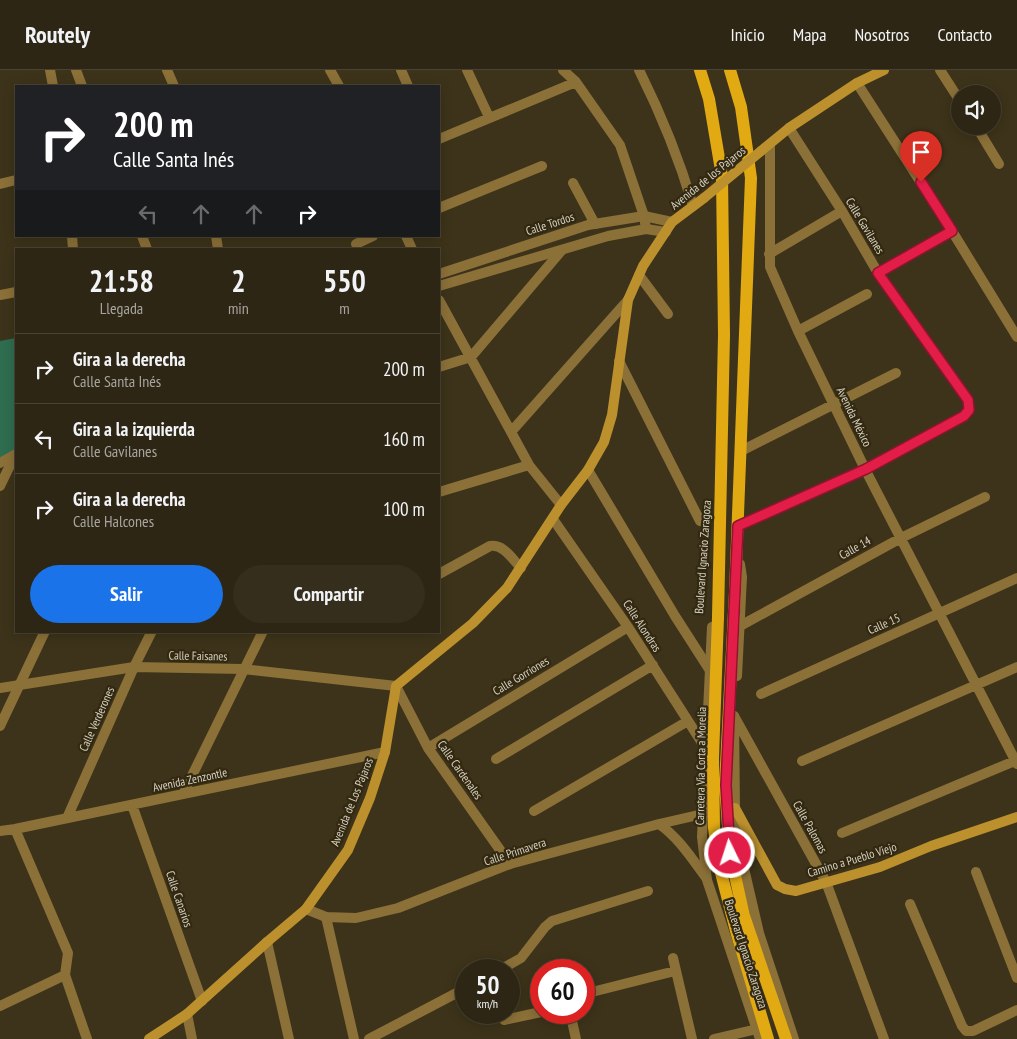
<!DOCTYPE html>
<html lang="es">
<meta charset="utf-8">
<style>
:root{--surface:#2e2614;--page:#362e1d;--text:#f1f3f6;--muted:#a7a5a0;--line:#494334;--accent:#1a73e8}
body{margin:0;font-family:"PT Sans Narrow",sans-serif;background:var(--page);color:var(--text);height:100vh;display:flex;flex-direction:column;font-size:19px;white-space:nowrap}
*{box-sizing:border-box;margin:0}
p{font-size:16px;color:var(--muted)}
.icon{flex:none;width:28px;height:28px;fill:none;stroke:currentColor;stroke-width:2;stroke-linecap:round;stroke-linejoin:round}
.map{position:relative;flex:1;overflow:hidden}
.sheet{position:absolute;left:15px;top:178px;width:425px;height:385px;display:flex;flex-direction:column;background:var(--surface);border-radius:0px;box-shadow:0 2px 12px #0003,0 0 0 1px var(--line)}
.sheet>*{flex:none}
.guide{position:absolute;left:15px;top:15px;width:425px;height:152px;border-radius:0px;box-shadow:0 2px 12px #0003,0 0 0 1px var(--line);background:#202124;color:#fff;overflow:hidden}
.fabs{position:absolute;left:951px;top:15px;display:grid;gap:10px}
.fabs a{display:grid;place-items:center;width:50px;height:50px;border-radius:50%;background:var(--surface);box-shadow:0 2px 12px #0003,0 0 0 1px var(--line);font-size:25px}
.speed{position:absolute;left:455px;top:889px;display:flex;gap:10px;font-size:25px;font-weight:700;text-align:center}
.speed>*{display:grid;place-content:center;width:65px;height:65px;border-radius:50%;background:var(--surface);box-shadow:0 2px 12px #0003,0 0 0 1px var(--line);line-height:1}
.speed small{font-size:12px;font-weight:400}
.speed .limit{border:8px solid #d22;background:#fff;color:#111}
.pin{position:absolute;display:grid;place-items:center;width:42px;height:42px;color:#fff;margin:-51px -21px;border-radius:50% 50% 50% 0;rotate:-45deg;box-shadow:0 0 5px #0007}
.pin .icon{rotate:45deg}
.me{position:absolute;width:55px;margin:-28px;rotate:356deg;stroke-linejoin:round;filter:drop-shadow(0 0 4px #0008)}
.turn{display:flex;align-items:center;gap:18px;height:105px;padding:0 15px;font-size:22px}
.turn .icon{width:65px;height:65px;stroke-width:2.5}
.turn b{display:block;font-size:35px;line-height:42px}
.lanes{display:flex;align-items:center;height:48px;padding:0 15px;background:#0003;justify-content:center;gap:25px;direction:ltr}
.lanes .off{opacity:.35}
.eta{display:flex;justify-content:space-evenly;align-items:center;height:85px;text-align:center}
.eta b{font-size:30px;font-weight:700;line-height:35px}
.button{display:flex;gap:10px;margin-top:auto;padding:10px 15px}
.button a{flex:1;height:58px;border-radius:30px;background:var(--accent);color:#fff;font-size:20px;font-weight:700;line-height:58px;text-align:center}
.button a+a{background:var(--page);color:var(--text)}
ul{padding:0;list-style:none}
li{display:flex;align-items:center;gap:15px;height:70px;padding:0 15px;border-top:1px solid var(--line)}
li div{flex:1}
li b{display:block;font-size:19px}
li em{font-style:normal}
header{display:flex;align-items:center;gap:30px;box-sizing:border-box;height:70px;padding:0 25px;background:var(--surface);border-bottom:1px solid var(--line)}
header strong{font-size:24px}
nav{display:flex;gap:28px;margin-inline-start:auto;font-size:18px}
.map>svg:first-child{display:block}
.green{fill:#2f6d50}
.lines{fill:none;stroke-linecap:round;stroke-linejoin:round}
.minor{stroke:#8b7038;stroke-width:10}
.tertiary{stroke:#8b7038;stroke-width:10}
.secondary{stroke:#bc912d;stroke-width:10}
.primary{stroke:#e1aa12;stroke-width:12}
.secondary-bridge{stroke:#bc912d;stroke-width:10}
.primary-bridge{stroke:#e1aa12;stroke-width:12}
.route-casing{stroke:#92132f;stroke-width:12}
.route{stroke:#e11d48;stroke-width:9}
.labels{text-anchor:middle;stroke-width:4.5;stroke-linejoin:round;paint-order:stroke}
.street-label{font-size:12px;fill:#d7d1c3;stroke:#322910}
</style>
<header>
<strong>Routely</strong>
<nav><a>Inicio</a><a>Mapa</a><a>Nosotros</a><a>Contacto</a></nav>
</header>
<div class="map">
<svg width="1017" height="969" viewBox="0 0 1017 969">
<rect width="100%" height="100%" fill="#3d331a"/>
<path class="green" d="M 16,268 L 16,381 L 0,389 L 0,271 Z"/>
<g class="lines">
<path class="minor" d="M 50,0 L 53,16
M 76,0 L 82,16
M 167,0 L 174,16
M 330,0 L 339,16
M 401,0 L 408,16
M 467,0 L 489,47
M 563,0 L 576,12 L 620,75 L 644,146 L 646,159
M 639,0 C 661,44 679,88 693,136
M 940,0 L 960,31
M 857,13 L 952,161 L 1017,267
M 976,56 L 999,94
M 439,69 L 576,12
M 770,75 L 770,197 L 798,261 L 865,399 L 1017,694
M 573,113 L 595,154
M 0,114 L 16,110
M 439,138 L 542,96
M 72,166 L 73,179
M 142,166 L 147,179
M 216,166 L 218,179
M 406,166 L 412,179
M 356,174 L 373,166
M 769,184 L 842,141
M 878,203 L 952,161
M 639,205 L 668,244
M 0,225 L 16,222
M 439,230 L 529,395 L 561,435
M 798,261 L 867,224
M 619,291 L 700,451
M 439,297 L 471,287 L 562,180
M 511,362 L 628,230
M 741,381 L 896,303
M 588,400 L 675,546 L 709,599
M 0,416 L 15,385
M 439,422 L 529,395
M 553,449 L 628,557 L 706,679
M 738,456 L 865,399 L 964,346 L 969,340 L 968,330 L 878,203 L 842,141 L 789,58
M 439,504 L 490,476 C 504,474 512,489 521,498
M 740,556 L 901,468 L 985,427
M 396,616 L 428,678 L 510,794
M 761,624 L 1017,508
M 734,646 L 826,812 L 884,969
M 0,656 L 45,561
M 428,678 L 628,557
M 496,689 L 653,595
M 802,691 L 1017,597
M 183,724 L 263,561
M 132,735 L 202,931
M 534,741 L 688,651
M 67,748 L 134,597 L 152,561
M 15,759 L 68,883 L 65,905 L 87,969
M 0,761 L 15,759 L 385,682
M 842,763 L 1017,690
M 976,802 L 1017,908
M 910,834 L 962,956 L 966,961 L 973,961 L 1017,940
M 326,847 L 354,969
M 267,872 L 289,969
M 673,888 L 692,969
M 500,900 L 521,888 L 545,857 L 552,851 L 648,821
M 584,924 L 675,901
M 0,936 L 65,905
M 570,942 L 576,969
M 187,944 L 192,969
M 504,950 L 541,942
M 369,969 L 466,918
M 714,969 L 757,959"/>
<path class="tertiary" d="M 439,204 L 588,155 L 644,146 L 672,152
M 439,216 L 608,166 L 646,159 L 666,162
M 0,393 L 16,384
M 712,557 L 702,767 L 707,810 L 760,969
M 737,606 L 742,507 L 740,494
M 0,618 L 134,597 L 243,599 L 396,616
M 734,646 L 735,738 L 739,777 L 759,863 L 794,969
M 659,754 C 679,768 692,789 707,809
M 306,839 L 326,847 L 356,848 L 398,838 L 510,794 L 659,754 L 707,743"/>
<path class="secondary" d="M 761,81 L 789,58 L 857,13 L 884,0
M 735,738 L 777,815 L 785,819 L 796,821 L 880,797 L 931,776 L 1017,747
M 149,969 L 187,944 L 267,872 L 306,839 L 348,780 L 370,728 L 385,682 L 396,616 L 473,553 L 507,518 L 561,435 L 588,400 L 604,372 L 612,345 L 628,230 L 643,196 L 672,152 L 704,128"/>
<path class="primary" d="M 700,0 L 709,29 L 722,106 L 724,265 L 718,547
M 730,0 L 741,37 L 751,108 L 735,522"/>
<path class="secondary-bridge" d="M 704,128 L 761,81"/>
<path class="primary-bridge" d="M 735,522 L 725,715 L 730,783 L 744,846 L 786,969
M 718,547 L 713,688 L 714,757 L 718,791 L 736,861 L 768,969"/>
</g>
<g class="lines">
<g class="route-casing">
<path id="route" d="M 730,783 L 726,715 L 738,456 L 866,399 L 964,346 L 969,340 L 968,330 L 878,203 L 952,161 L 921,112"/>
</g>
<use href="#route" class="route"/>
</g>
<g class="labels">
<g class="street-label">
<text transform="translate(708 108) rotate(-39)" y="4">Avenida de los Pajaros</text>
<text transform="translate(550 154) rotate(-18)" y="4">Calle Tordos</text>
<text transform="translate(865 156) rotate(59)" y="4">Calle Gavilanes</text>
<text transform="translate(854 347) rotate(64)" y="4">Avenida México</text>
<text transform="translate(855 478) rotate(-29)" y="4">Calle 14</text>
<text transform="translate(703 487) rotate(-86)" y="4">Boulevard Ignacio Zaragoza</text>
<text transform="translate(884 554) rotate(-24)" y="4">Calle 15</text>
<text transform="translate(642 556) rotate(57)" y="4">Calle Alondras</text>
<text transform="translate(198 586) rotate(1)" y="4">Calle Faisanes</text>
<text transform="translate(521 606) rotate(-31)" y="4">Calle Gorriones</text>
<text transform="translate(97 649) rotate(-66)" y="4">Calle Verderones</text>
<text transform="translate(701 696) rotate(-89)" y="4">Carretera Vía Corta a Morelia</text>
<text transform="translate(460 700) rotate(55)" y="4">Calle Cardenales</text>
<text transform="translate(190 710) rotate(-12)" y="4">Avenida Zenzontle</text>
<text transform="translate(352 732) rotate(-68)" y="4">Avenida de Los Pajaros</text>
<text transform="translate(810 757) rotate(61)" y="4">Calle Palomas</text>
<text transform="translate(515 782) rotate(-18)" y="4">Calle Primavera</text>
<text transform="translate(852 790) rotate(-17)" y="4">Camino a Pueblo Viejo</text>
<text transform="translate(179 829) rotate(71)" y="4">Calle Canarios</text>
<text transform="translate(746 884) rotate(72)" y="4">Boulevard Ignacio Zaragoza</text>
</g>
</g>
</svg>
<div class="fabs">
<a><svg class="icon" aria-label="sound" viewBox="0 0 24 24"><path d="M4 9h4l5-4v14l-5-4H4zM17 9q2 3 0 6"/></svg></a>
</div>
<div class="speed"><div>50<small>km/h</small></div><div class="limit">60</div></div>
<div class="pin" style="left:921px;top:112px;background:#d93025"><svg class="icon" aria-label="arrive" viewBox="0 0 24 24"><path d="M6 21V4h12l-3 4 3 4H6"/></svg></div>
<svg class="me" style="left:730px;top:783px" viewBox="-20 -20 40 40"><circle r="17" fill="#e11d48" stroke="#fff" stroke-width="3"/><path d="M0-11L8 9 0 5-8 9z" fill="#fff"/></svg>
<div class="guide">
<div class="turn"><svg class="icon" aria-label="right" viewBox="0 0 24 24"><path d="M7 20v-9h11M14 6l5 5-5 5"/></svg><div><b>200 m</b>Calle Santa Inés</div></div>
<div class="lanes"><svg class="icon off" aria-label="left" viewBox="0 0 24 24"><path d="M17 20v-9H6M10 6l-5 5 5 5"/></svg><svg class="icon off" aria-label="ahead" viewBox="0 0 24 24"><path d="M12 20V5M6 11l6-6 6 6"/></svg><svg class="icon off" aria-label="ahead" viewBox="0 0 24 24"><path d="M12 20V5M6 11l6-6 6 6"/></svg><svg class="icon" aria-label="right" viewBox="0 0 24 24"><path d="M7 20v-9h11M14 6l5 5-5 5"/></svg></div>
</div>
<section class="sheet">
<div class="eta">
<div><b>21:58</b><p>Llegada</p></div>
<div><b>2</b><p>min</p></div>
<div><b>550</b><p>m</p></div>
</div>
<ul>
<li><svg class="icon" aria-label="right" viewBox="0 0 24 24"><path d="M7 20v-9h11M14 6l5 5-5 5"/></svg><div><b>Gira a la derecha</b><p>Calle Santa Inés</p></div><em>200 m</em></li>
<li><svg class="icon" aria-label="left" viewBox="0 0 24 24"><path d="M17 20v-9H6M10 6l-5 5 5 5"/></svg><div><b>Gira a la izquierda</b><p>Calle Gavilanes</p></div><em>160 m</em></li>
<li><svg class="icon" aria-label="right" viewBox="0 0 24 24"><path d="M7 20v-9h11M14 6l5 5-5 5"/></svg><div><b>Gira a la derecha</b><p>Calle Halcones</p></div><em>100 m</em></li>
</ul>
<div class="button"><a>Salir</a><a>Compartir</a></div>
</section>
</div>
